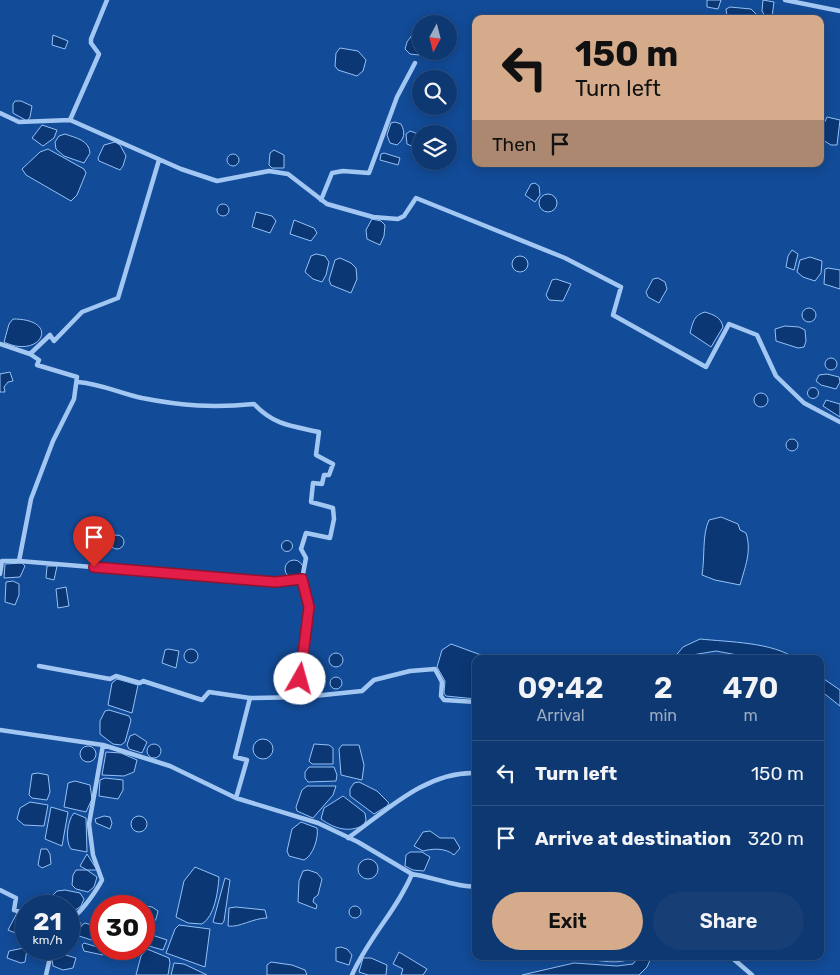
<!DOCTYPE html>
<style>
:root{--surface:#0e3871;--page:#173f76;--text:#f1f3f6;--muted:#9bacc3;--line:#2e5284;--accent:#d6ab8b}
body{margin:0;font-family:Rubik,sans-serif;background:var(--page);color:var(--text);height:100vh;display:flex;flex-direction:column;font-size:19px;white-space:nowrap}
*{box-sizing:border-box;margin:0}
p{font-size:16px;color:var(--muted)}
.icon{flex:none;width:28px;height:28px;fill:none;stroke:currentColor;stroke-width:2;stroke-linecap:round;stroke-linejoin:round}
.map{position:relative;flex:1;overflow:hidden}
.side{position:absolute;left:472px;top:655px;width:352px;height:305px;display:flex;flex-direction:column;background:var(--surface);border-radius:10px;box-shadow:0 2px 12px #0003,0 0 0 1px var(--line)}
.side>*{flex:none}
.hud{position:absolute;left:472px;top:15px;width:352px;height:152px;border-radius:10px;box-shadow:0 2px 12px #0003,0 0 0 1px var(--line);background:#d6ab8b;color:#111;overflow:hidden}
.needle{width:32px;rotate:187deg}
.fabs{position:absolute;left:412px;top:15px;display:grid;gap:10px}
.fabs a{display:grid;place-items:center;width:45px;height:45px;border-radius:50%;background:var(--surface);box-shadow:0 2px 12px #0003,0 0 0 1px var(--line);font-size:25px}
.speed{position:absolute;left:15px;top:895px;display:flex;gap:10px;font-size:25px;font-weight:700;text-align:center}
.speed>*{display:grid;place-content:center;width:65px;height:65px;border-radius:50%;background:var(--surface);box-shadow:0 2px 12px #0003,0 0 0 1px var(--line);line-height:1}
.speed small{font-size:12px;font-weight:400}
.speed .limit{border:8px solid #d22;background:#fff;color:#111}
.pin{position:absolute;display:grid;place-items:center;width:42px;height:42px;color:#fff;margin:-51px -21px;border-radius:50% 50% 50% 0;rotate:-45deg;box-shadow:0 0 5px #0007}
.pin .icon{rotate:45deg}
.me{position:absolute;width:55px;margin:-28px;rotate:7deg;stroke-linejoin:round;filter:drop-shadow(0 0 4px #0008)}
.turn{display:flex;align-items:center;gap:18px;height:105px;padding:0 20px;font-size:22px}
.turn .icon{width:65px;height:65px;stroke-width:2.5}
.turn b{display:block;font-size:35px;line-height:42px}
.then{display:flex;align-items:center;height:48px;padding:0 20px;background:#0003;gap:10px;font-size:19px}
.eta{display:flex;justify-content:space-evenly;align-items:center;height:85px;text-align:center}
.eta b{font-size:30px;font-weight:600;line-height:35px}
.cta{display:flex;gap:10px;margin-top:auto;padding:10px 20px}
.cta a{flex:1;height:58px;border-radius:30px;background:var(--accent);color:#111;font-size:20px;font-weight:600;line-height:58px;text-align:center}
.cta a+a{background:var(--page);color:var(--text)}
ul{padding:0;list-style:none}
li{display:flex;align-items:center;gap:15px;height:65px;padding:0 20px;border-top:1px solid var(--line)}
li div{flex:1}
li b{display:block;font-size:19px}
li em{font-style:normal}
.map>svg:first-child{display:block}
.water{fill:#0b3774;stroke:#95c2f6}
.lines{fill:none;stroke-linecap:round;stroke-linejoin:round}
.minor{stroke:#a3c7f3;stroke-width:4.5}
.route-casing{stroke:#92132f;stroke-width:12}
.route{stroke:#e11d48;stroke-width:9}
</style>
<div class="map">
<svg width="840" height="975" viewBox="0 0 840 975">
<rect width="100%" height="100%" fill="#124b97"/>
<path class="water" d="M 707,0 L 721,0 L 718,9 L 707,7 Z
M 763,0 L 774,2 L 772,17 L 765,16 L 762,11 Z
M 730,7 L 751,9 L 756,14 L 757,18 L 734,19 L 727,16 L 726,9 Z
M 415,31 L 421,32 L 419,55 L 410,54 L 405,49 L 407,42 Z
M 53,35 L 68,41 L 65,49 L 52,45 Z
M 340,48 L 358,51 L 366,60 L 363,71 L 357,76 L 338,70 L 335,66 L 336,53 Z
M 15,101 L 21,101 L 32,106 L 30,117 L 27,121 L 13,113 L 13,104 Z
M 827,117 L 840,120 L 837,145 L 831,145 L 823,140 L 822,128 Z
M 395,122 L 401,124 C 406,133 404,139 397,145 L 390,143 L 387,135 L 391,123 Z
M 42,125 L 57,130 L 54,138 L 43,146 L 32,138 Z
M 410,131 L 421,135 L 421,150 L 407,144 L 406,134 Z
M 65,134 C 76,138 89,140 90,153 L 84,163 L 64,156 L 56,149 L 55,142 L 59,136 Z
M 115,142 L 120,145 L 126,156 L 123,166 L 120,170 L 99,161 L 98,158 L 104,145 Z
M 48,149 L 84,169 L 86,173 L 77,195 L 71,201 L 26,175 L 22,169 L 40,152 Z
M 274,150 L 284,155 L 284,168 L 272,168 L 269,165 L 270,153 Z
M 384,153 L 400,158 L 398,165 L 380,160 L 381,154 Z
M227 160a6 6 0 1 1 12 0a6 6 0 1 1-12 0Z
M 535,183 L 539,186 L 540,195 L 535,202 L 525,195 L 531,184 Z
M539 203a9 9 0 1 1 18 0a9 9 0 1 1-18 0Z
M217 210a6 6 0 1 1 12 0a6 6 0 1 1-12 0Z
M 256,212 L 272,216 L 276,221 L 270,233 L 252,227 Z
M 372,219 L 381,221 L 385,225 L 384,236 L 380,245 L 367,239 L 366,230 Z
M 294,220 L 314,228 L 317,233 L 311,241 L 290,234 Z
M 792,250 L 798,254 L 794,270 L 786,267 L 788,256 Z
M 316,254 L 325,256 L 329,262 L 326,275 L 322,282 L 313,279 L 305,272 L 311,256 Z
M512 264a8 8 0 1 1 16 0a8 8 0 1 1-16 0Z
M 810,257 L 822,261 L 821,273 L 815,281 L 803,277 L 797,272 L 800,260 Z
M 340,258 L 351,263 L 356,268 L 357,279 L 351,293 L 331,285 L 329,280 L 335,260 Z
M 828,268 L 840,270 L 840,289 L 824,284 L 825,269 Z
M 658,278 L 665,282 L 667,289 L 659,303 L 648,297 L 646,292 L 653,279 Z
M 556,279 L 571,284 L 563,301 L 549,300 L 546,295 L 552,280 Z
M802 315a7 7 0 1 1 14 0a7 7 0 1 1-14 0Z
M 705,312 C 714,315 721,317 723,327 L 711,347 L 690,333 C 693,322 694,315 705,312 Z
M 13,319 C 62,319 41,360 4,342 L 9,324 Z
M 785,326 L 799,327 L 805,330 L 806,341 L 804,347 L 798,348 L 776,341 L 775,329 Z
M825 364a6 6 0 1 1 12 0a6 6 0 1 1-12 0Z
M 10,372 L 13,381 L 8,382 L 4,387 L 5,392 L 0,392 L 0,374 Z
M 827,374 L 839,377 L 840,382 L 836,389 L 821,385 L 816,381 L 819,375 Z
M807.5 393a5.5 5.5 0 1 1 11 0a5.5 5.5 0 1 1-11 0Z
M754 400a7 7 0 1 1 14 0a7 7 0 1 1-14 0Z
M 826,400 L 840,404 L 840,417 L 823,406 Z
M786 445a6 6 0 1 1 12 0a6 6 0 1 1-12 0Z
M 721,517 L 738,524 L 740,530 L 746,533 C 752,551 745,567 740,585 L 715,580 L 702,575 C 705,558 702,534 709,520 Z
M110 542a7 7 0 1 1 14 0a7 7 0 1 1-14 0Z
M281.5 546a5.5 5.5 0 1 1 11 0a5.5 5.5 0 1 1-11 0Z
M285 569a9 9 0 1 1 18 0a9 9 0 1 1-18 0Z
M 22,563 L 25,566 L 20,577 L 4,578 L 5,564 Z
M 47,566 L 57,566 L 54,580 L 46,578 Z
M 13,581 L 19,584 L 19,595 L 15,605 L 5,602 L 6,582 Z
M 66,587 L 69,606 L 58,608 L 56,589 Z
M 700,639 C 728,642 773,642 796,659 L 759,659 L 716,651 L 692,655 L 686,659 L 673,659 L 683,647 Z
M 451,644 L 492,659 L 476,659 L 476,699 L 446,696 L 444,693 L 445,681 L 437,667 L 442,650 Z
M 168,649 L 179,651 L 176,668 L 162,663 L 165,650 Z
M184 656a7 7 0 1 1 14 0a7 7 0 1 1-14 0Z
M329 660a7 7 0 1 1 14 0a7 7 0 1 1-14 0Z
M330 683a6 6 0 1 1 12 0a6 6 0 1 1-12 0Z
M 821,677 L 840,690 L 840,706 L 821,691 Z
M 117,679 L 138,685 L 132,713 L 108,705 L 112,683 Z
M 109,710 L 129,716 L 131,720 L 125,742 L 121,745 L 113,744 L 100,734 L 100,721 L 105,711 Z
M 135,734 L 147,742 L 142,753 L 129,749 L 127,745 L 130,736 Z
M253 749a10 10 0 1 1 20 0a10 10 0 1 1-20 0Z
M 314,744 L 329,745 L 333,748 L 333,764 L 312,764 L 309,761 Z
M147 751a7 7 0 1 1 14 0a7 7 0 1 1-14 0Z
M 342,745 L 359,745 L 364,765 L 362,780 L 341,775 L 339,749 Z
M80 754a8 8 0 1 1 16 0a8 8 0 1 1-16 0Z
M 106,752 L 121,753 L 137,760 L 134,772 L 124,776 L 102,775 Z
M 309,767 L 334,767 L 337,775 L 336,781 L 308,782 L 305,778 L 305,772 Z
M 38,773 L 48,775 L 50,792 L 47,800 L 32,798 L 29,795 L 32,774 Z
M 105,778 L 123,780 L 123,790 L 118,799 L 99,796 L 100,780 Z
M 75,781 L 90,785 L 92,799 L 86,812 L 64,807 L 68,783 Z
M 359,782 L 377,791 L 389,803 L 387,806 L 374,814 L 350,796 L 350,789 L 354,783 Z
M 307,786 L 336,786 L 333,795 L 313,818 L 297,811 L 296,807 L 302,790 Z
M 343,796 L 365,813 L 366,820 L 364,825 C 349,833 335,829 321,819 L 324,808 Z
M 30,802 L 48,805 L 44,826 L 24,825 L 17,819 L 20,808 Z
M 51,807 L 68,812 L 62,846 L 45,839 Z
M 74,813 L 86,818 L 87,852 L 71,849 C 65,841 67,821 74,813 Z
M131 824a8 8 0 1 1 16 0a8 8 0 1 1-16 0Z
M 104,816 L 110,817 L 112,823 L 110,829 L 96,823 L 95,819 Z
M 301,822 L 317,828 C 319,837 313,856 304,860 L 289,856 L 287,851 L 292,829 Z
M 430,831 L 440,838 L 454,838 L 460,848 L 454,855 C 445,847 431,849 423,851 L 414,846 L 423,832 Z
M 41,849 L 47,849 L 50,854 L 51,864 L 42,868 L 38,865 Z
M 410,852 L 422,852 L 430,857 L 424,871 L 413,870 L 405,866 L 406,855 Z
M 87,854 L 97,870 L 87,870 L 97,877 L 94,887 L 88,892 L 76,889 L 72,885 L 73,875 L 76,870 L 87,870 L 80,866 Z
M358 869a10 10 0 1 1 20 0a10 10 0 1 1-20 0Z
M 195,867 L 219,877 C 218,891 215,916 202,924 L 188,923 L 176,917 L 184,881 Z
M 308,870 L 317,873 L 322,879 L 318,895 L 314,898 L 313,902 L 317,905 L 316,909 L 298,902 L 299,881 L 303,871 Z
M 225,878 L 230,880 L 224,921 L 222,924 L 215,923 L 213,922 Z
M 65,890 L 80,893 L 84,899 L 81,906 L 74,911 L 69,910 L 69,906 L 52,905 L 52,896 L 57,891 Z
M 135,904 L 152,907 L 158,911 L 156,919 L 149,930 L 144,930 L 144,906 L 135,906 Z
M349 912a6 6 0 1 1 12 0a6 6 0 1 1-12 0Z
M 236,907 L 265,910 L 267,918 C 253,918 239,928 228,926 L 229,908 Z
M 17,913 L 26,914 L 26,931 L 18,934 L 8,930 Z
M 69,917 L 81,923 L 74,934 L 69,933 Z
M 85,923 L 101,928 L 101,943 L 76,935 L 82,925 Z
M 179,925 L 210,929 L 205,967 L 166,953 L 175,929 Z
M 152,935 L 167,940 L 163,950 L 149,946 L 149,938 Z
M 84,943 L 104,949 L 103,955 L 84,951 L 82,945 Z
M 341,947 L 347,949 L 352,955 L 349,965 L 336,961 L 336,948 Z
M 24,948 L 27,949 L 25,962 L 21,963 L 7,958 L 9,951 Z
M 147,949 L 169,958 L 170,963 L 168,975 L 136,975 L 141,956 Z
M 399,952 L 427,969 L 423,975 L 401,975 L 403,969 L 393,964 Z
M 62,954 L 76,958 L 73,968 L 63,970 L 53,966 L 52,959 Z
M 580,956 L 635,956 C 620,967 598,959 580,959 Z
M 639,956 L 652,956 L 647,967 L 639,975 L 522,975 L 574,963 L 617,966 L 633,964 Z
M 363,958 L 371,958 L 387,965 L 386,975 L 368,975 L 359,972 Z
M 271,962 L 292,965 L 305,970 L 307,975 L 267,975 L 267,965 Z
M 174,963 L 184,964 L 207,975 L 171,975 Z"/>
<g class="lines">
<path class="minor" d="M 785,0 L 840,11
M 0,113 L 19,122 L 70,120 L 181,169 L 217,181 L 269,171 L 288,174 L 327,204 L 373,217 L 398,219 L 404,216 L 416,198 L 565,258 L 621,287 L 613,315 L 706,367 L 729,324 L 757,335 L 776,376 L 804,403 L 840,422
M 70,120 L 99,54 L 91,43 L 91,39 L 107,0
M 321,200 L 332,173 L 343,171 L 369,173 L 397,97 L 415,63
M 0,344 L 30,354 L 39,360 L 37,365 L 77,377 L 74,399 L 53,441 L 31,499 L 19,561 L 2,561 L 0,574
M 30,354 L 50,335 L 54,341 L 82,312 L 118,298 L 159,160
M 78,382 C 101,384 120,393 142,398 C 182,406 214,408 254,404 C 274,425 291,426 319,432 L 316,455 L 333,464 L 329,475 L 324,475 L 322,484 L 313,483 L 311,502 L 333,508 L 334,519 L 330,538 L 306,533 L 301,549 L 306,558 L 302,579 L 309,607 L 298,697
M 19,561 L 275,582 L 302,579
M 39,666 L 110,679 L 116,676 L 140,683 L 143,681 L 202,700 L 209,692 L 250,698
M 0,730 L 103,745 L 170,766 L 236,798 L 318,823 L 358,842 L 412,874 C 397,910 368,938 352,975
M 236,798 L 247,760 L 235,757 L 250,698 L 304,697 L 362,691 L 374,680 L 410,671 L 435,669 L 442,682 L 441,696 L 444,700 L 476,702
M 348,838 C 386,811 426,771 476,773
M 412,874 C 429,876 463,889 476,886
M 0,890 L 16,898 L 14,910 L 26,913
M 69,913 L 76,915 C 84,908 97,890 102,880 L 93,855 L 89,824 L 103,745
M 730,956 L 752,975
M 46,975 L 52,949"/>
</g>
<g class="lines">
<g class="route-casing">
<path id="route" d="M 94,567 L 275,582 L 302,579 L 309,607 L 300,679"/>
</g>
<use href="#route" class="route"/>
</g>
</svg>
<div class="fabs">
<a><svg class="needle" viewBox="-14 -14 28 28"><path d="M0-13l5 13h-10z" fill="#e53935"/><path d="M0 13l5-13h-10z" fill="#9bacc3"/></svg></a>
<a><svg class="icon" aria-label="search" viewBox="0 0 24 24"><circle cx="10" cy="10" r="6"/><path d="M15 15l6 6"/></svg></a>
<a><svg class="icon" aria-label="layers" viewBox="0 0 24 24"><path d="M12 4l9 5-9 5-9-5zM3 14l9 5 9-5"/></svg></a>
</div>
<div class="speed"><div>21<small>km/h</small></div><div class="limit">30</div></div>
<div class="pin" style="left:94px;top:567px;background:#d93025"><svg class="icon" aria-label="arrive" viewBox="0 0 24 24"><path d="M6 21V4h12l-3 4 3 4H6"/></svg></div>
<svg class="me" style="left:300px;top:679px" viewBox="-20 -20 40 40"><circle r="19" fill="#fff"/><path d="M0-13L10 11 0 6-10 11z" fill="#e11d48"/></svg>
<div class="hud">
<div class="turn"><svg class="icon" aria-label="left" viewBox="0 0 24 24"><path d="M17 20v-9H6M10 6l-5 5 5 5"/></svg><div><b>150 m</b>Turn left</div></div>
<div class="then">Then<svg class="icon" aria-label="arrive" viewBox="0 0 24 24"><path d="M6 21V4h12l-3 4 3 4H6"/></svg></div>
</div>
<section class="side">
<div class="eta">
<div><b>09:42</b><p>Arrival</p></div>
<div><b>2</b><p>min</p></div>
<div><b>470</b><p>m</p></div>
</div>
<ul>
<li><svg class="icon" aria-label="left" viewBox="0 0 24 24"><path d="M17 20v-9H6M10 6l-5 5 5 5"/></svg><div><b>Turn left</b></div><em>150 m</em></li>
<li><svg class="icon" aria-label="arrive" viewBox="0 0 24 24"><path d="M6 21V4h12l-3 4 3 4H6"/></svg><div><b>Arrive at destination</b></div><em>320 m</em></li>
</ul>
<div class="cta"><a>Exit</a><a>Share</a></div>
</section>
</div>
